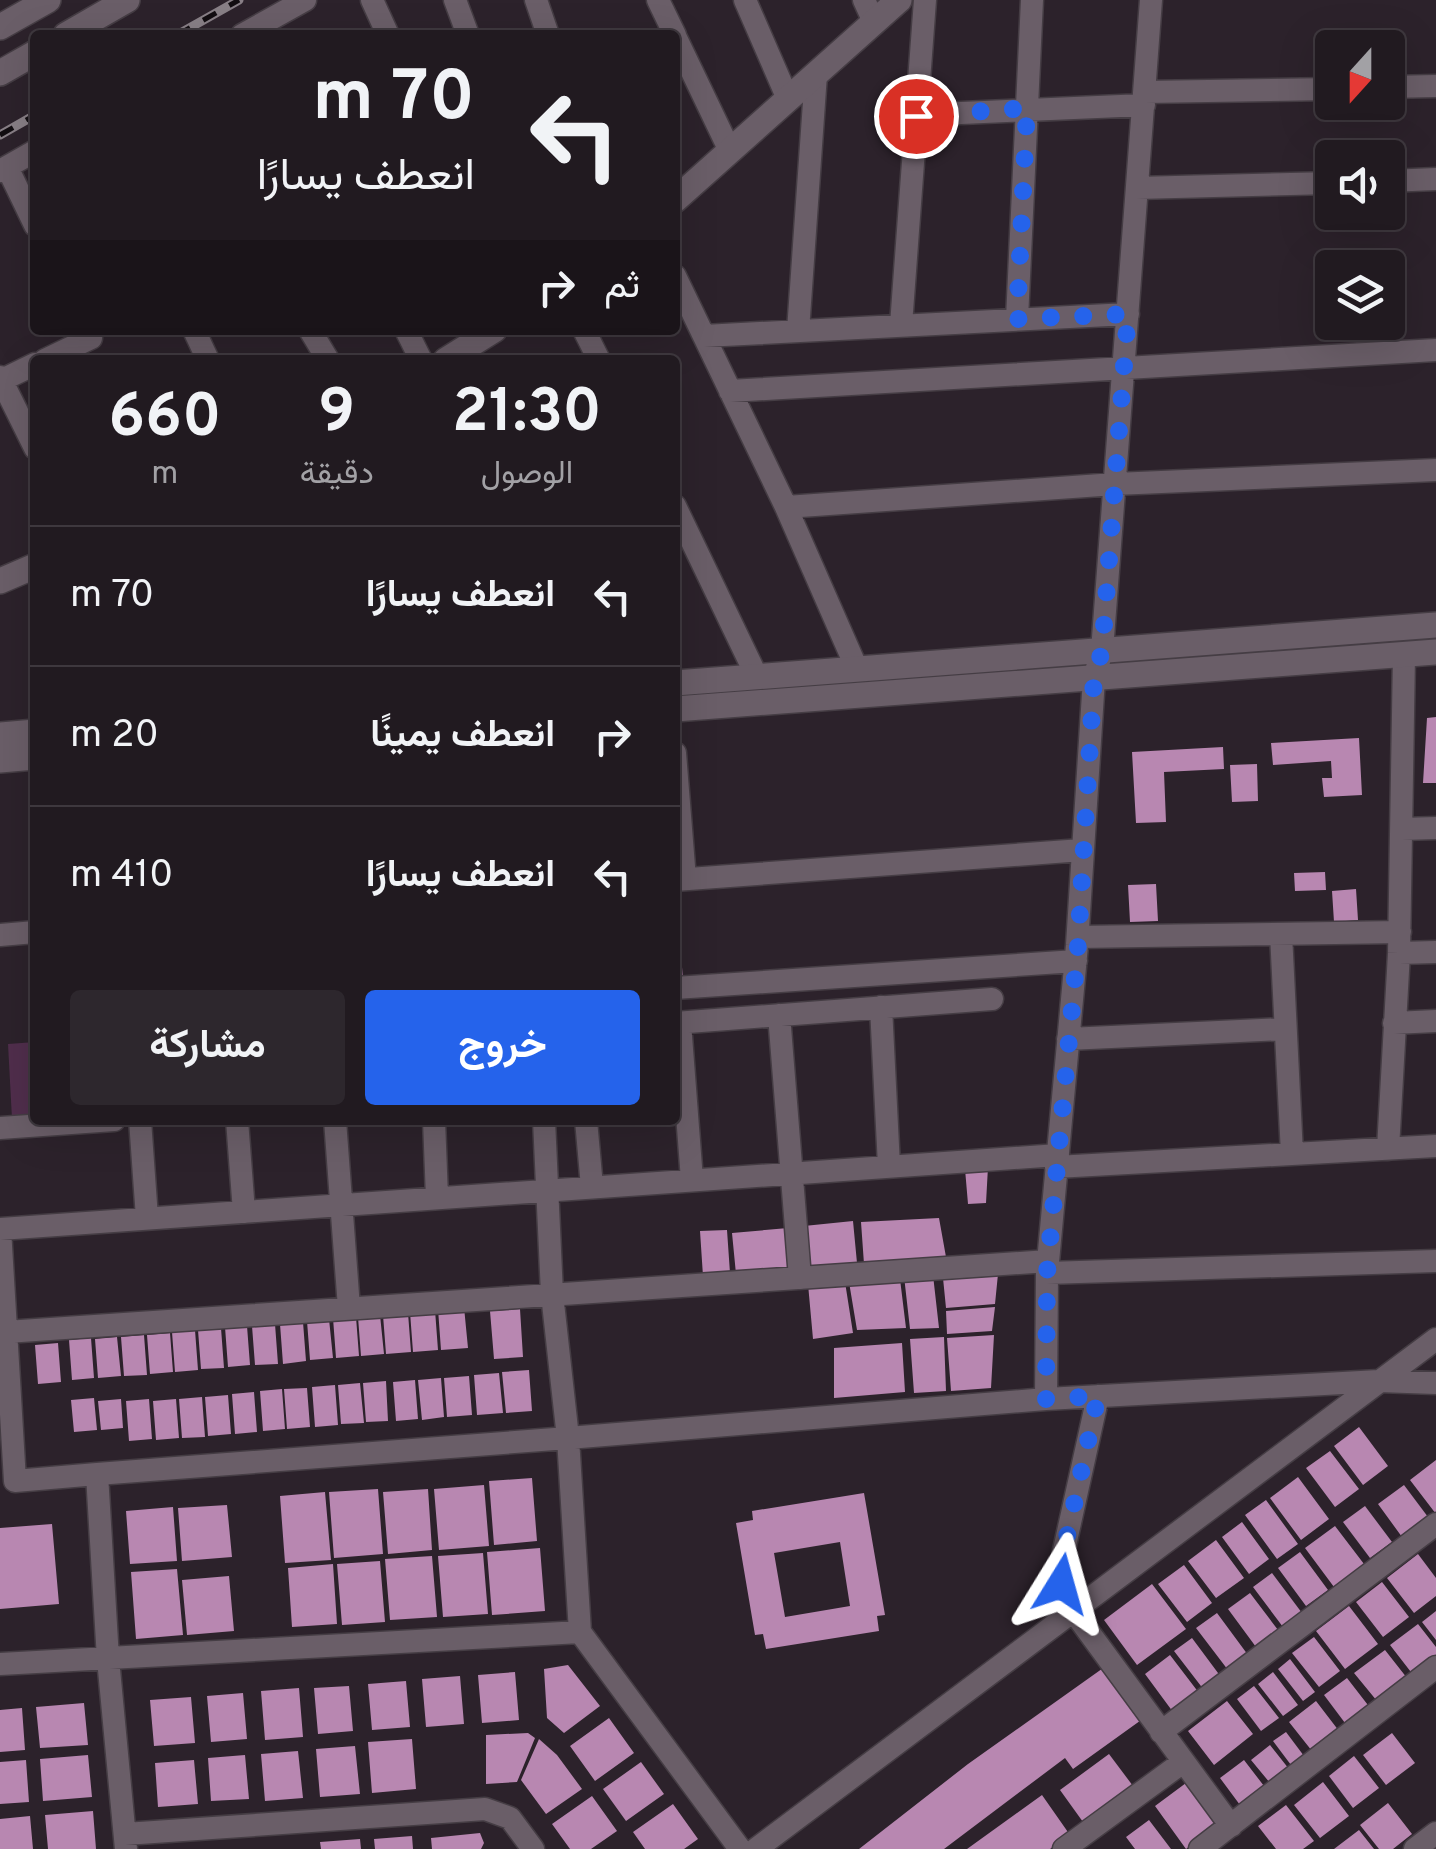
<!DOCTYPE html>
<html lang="ar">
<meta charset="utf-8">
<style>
:root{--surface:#211a20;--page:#2d272d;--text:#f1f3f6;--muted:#a2a1a5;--line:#3e383e;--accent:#2563eb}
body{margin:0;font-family:Overpass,Vazirmatn,sans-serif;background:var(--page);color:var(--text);direction:rtl;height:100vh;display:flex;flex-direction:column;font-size:38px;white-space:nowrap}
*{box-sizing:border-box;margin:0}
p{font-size:32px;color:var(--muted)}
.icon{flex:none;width:55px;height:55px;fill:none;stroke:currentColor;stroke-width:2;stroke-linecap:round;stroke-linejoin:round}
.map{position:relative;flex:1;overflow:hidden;direction:ltr}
.side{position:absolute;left:30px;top:355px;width:650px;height:770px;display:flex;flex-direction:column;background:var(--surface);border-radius:10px;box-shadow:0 10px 40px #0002,0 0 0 2px var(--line);direction:rtl}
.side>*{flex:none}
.hud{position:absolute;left:30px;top:30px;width:650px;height:305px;border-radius:10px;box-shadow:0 10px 40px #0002,0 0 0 2px var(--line);direction:rtl;background:#211a20;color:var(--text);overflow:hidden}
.needle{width:65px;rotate:201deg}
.fabs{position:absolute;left:1315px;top:30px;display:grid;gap:20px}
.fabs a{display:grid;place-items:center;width:90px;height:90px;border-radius:10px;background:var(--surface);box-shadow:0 10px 40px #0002,0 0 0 2px var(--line);font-size:50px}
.pin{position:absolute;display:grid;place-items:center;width:85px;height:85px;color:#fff;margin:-42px;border:5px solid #fff;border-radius:50%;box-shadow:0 2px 10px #0007}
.me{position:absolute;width:110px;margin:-55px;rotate:8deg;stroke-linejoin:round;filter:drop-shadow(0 0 8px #0008)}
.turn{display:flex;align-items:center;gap:35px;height:210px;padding:0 40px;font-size:45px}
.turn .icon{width:130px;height:130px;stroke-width:2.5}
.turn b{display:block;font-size:70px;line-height:85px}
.then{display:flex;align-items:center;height:95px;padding:0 40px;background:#0003;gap:20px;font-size:38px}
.eta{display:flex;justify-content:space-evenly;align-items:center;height:170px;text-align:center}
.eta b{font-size:60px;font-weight:700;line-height:70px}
.cta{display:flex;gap:20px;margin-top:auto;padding:20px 40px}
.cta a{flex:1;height:115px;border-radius:10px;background:var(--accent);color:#fff;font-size:40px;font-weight:700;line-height:115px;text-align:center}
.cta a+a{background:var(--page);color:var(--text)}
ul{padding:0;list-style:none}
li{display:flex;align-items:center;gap:30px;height:140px;padding:0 40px;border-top:2px solid var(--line)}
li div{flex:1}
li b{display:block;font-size:38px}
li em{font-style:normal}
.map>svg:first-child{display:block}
.green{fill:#502e4c}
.building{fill:#b887b1;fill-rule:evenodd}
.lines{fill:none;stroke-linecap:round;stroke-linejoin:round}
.street-casing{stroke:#453d44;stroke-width:25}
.secondary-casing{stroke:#453d44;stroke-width:28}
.street{stroke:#6a5e68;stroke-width:22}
.secondary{stroke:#6a5e68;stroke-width:25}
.rail-casing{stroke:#887f86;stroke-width:9}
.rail{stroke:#120d11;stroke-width:5;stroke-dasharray:15;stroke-linecap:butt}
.route{stroke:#2563eb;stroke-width:18;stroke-dasharray:0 32.4}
</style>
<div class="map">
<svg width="1436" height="1849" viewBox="0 0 1436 1849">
<rect width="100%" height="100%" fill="#2c222b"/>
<path class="green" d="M 35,1042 L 35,1118 L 12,1119 L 8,1044 Z"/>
<path class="building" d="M 1436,717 L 1436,783 L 1423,783 L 1427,718 Z
M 1359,738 L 1362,795 L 1324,797 L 1322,778 L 1332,778 L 1331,761 L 1273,765 L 1271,743 Z
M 1223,747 L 1224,769 L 1164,772 L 1166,822 L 1136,823 L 1132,752 Z
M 1257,764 L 1258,801 L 1232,802 L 1230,765 Z
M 1325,872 L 1326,890 L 1295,891 L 1294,873 Z
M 1156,884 L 1158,921 L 1130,922 L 1128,885 Z
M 1356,889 L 1358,920 L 1334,922 L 1332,891 Z
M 680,939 L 683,981 L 675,982 L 675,940 Z
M 988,1167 L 986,1203 L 968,1204 L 965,1169 Z
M 939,1218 L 946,1257 L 864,1264 L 861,1222 Z
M 853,1221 L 857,1263 L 811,1268 L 804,1226 Z
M 788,1228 L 794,1270 L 736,1274 L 732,1233 Z
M 727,1230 L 730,1273 L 703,1276 L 700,1231 Z
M 998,1274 L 995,1304 L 946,1308 L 943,1278 Z
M 933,1275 L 939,1328 L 910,1329 L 904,1276 Z
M 900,1279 L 906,1328 L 857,1330 L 849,1282 Z
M 845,1282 L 853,1333 L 813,1339 L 808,1284 Z
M 464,1307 L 468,1348 L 441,1350 L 438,1309 Z
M 995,1307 L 992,1331 L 947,1334 L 946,1311 Z
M 520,1309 L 523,1357 L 494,1359 L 490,1311 Z
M 435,1310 L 438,1350 L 413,1352 L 410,1312 Z
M 408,1313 L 411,1352 L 386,1354 L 383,1315 Z
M 380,1315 L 384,1354 L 361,1356 L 358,1317 Z
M 356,1317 L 359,1356 L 336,1358 L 333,1318 Z
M 329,1319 L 333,1358 L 310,1360 L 307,1321 Z
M 303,1322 L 306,1361 L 283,1364 L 280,1324 Z
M 275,1324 L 278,1364 L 255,1365 L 252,1326 Z
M 247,1326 L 250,1365 L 228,1367 L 225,1327 Z
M 221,1328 L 224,1368 L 201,1369 L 198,1330 Z
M 195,1330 L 198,1370 L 175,1372 L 172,1332 Z
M 170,1333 L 173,1372 L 150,1374 L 147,1335 Z
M 144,1335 L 147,1375 L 124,1376 L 121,1337 Z
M 994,1335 L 991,1388 L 951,1391 L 947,1338 Z
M 117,1337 L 121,1376 L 98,1378 L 95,1339 Z
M 944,1337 L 946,1391 L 914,1393 L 910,1339 Z
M 91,1338 L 94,1378 L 72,1380 L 69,1340 Z
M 58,1343 L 61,1382 L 38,1384 L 35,1345 Z
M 902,1343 L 905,1392 L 834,1398 L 834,1348 Z
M 529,1370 L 532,1411 L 506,1413 L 502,1372 Z
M 499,1373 L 503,1413 L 477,1415 L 474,1375 Z
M 469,1376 L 472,1415 L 447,1417 L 444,1378 Z
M 441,1378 L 444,1417 L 422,1420 L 418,1380 Z
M 415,1380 L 418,1419 L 396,1421 L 393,1382 Z
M 386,1381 L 388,1421 L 366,1422 L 363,1383 Z
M 360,1383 L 364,1423 L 341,1424 L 338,1385 Z
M 335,1385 L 338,1425 L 315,1427 L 312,1387 Z
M 307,1388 L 310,1427 L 287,1429 L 284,1389 Z
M 282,1389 L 285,1429 L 263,1431 L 260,1391 Z
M 254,1392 L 257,1432 L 235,1434 L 232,1394 Z
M 228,1395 L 231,1434 L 208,1436 L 205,1397 Z
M 202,1397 L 205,1437 L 182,1438 L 179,1399 Z
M 94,1398 L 97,1430 L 74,1432 L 71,1400 Z
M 121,1399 L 123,1428 L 101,1430 L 98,1401 Z
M 149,1399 L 152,1439 L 129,1441 L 126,1401 Z
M 176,1399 L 179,1438 L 156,1440 L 153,1401 Z
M 1359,1427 L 1388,1466 L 1363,1485 L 1334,1446 Z
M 1330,1451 L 1359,1489 L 1335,1507 L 1306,1468 Z
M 1436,1460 L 1436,1514 L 1410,1480 Z
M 1298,1477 L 1329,1519 L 1301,1540 L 1270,1498 Z
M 532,1478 L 537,1541 L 494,1545 L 489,1481 Z
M 484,1485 L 489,1546 L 439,1550 L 434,1489 Z
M 1404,1485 L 1428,1517 L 1402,1537 L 1378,1504 Z
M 378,1489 L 383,1554 L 334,1558 L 329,1492 Z
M 428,1489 L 432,1550 L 388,1554 L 383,1492 Z
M 325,1492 L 331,1560 L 285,1563 L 280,1496 Z
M 864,1493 L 885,1615 L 877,1616 L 879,1631 L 766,1649 L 763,1634 L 755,1635 L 736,1523 L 753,1520 L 752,1511 ZM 840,1542 L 850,1606 L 785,1617 L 774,1553 Z
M 1266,1500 L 1298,1544 L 1277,1559 L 1245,1515 Z
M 227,1505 L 232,1557 L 182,1561 L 178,1508 Z
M 1365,1506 L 1392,1542 L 1370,1558 L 1343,1522 Z
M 173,1507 L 177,1561 L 130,1564 L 126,1511 Z
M 1242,1522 L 1269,1559 L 1249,1574 L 1222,1537 Z
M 52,1524 L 59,1604 L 0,1609 L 0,1528 Z
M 1335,1526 L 1364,1564 L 1334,1587 L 1305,1548 Z
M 1216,1540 L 1244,1578 L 1216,1598 L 1188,1561 Z
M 540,1548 L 545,1611 L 492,1615 L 487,1552 Z
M 1300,1552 L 1328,1590 L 1306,1606 L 1278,1568 Z
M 483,1553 L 488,1614 L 443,1617 L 438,1556 Z
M 1418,1554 L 1436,1578 L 1436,1596 L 1414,1613 L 1387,1578 Z
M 432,1556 L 437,1617 L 390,1620 L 385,1559 Z
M 380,1561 L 385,1622 L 342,1625 L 337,1564 Z
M 333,1564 L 337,1624 L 292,1627 L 288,1568 Z
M 1184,1565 L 1212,1603 L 1187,1622 L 1158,1584 Z
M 177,1569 L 183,1635 L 136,1639 L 131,1572 Z
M 1272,1573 L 1302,1613 L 1283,1627 L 1253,1587 Z
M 229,1576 L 234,1631 L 187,1635 L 182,1580 Z
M 1382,1582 L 1409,1617 L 1383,1637 L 1356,1602 Z
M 1152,1584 L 1186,1629 L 1137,1665 L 1104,1620 Z
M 1250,1593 L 1278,1630 L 1256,1647 L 1228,1609 Z
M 1349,1606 L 1378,1644 L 1345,1669 L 1316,1631 Z
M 1436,1611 L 1436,1640 L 1422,1622 Z
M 1217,1613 L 1248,1655 L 1228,1670 L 1196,1628 Z
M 1418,1624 L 1436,1647 L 1436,1659 L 1414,1676 L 1390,1645 Z
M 1314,1637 L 1340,1671 L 1319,1687 L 1292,1653 Z
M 1192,1638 L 1221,1677 L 1204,1690 L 1174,1651 Z
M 1385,1650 L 1407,1678 L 1377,1701 L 1354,1673 Z
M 1170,1655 L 1199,1693 L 1173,1712 L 1145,1674 Z
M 1290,1659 L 1315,1692 L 1303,1701 L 1278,1669 Z
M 568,1665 L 600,1706 L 564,1733 L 547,1718 L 544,1669 Z
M 1106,1666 L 1144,1718 L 1073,1769 L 1065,1758 L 944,1849 L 859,1849 L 968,1764 Z
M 515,1672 L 519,1720 L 482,1723 L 478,1675 Z
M 1273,1672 L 1298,1705 L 1283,1716 L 1258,1684 Z
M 460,1676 L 464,1724 L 426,1727 L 422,1679 Z
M 1347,1678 L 1371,1709 L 1348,1727 L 1324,1695 Z
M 406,1681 L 410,1727 L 372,1730 L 368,1684 Z
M 349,1686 L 353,1731 L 318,1734 L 314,1688 Z
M 1254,1686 L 1279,1718 L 1261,1731 L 1237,1699 Z
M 299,1688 L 303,1737 L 265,1740 L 261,1691 Z
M 243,1693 L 247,1739 L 211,1742 L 207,1696 Z
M 191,1697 L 195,1743 L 154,1746 L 150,1700 Z
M 1227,1701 L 1253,1734 L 1214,1765 L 1188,1731 Z
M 1316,1701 L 1339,1731 L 1312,1751 L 1289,1722 Z
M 84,1703 L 88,1745 L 40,1748 L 36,1707 Z
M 22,1708 L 25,1750 L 0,1752 L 0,1710 Z
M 609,1718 L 634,1753 L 595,1781 L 570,1746 Z
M 1286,1732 L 1304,1756 L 1291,1765 L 1273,1741 Z
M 528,1733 L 535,1738 L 517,1782 L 486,1784 L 486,1735 Z
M 1392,1733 L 1415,1763 L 1386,1785 L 1363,1755 Z
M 412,1739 L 416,1789 L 372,1793 L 368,1742 Z
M 539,1739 L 557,1755 L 582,1789 L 546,1814 L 521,1780 Z
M 1270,1745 L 1289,1769 L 1270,1783 L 1251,1760 Z
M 355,1746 L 360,1794 L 320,1797 L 316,1749 Z
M 298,1751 L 303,1798 L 265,1801 L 261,1754 Z
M 1109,1754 L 1133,1786 L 1083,1822 L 1060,1790 Z
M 88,1755 L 92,1797 L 43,1801 L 40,1759 Z
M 245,1755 L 249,1799 L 211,1801 L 208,1758 Z
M 1354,1756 L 1379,1788 L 1353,1808 L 1329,1776 Z
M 26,1760 L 29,1802 L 0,1804 L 0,1762 Z
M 194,1760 L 198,1804 L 158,1807 L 155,1763 Z
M 1244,1760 L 1264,1786 L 1240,1805 L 1220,1778 Z
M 641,1762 L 664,1794 L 626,1821 L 603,1789 Z
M 1323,1782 L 1349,1816 L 1320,1838 L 1294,1805 Z
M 1186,1783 L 1217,1826 L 1186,1849 L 1155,1806 Z
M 1042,1795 L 1070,1835 L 1050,1849 L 967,1849 Z
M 592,1796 L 617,1831 L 591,1849 L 570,1849 L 552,1824 Z
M 1388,1803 L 1412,1834 L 1393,1849 L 1379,1849 L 1360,1825 Z
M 673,1804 L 698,1839 L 684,1849 L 645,1849 L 633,1832 Z
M 1286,1805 L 1314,1841 L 1303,1849 L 1276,1849 L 1258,1826 Z
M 93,1811 L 96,1849 L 48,1849 L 45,1815 Z
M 30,1816 L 33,1849 L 0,1849 L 0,1819 Z
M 1149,1820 L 1171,1849 L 1135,1849 L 1126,1837 Z
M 1359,1830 L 1374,1849 L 1334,1849 Z
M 480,1833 L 484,1843 L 481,1849 L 432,1849 L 431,1838 Z
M 412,1836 L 413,1849 L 375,1849 L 374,1839 Z
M 360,1839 L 361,1849 L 321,1849 L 320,1842 Z"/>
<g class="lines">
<g class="street-casing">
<path id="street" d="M 372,0 L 388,35
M 455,0 L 468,35
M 536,0 L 548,35
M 658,0 L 675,35
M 745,0 L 788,99
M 864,0 L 874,22
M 242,35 L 305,0
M 675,36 L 730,151
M 1388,87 L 1436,86
M 1145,92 L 1332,89
M 916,115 L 1144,105
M 7,167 L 35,225
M 0,171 L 35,151
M 1388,181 L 1436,179
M 1137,188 L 1332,183
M 675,276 L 786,507 L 857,669
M 1017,319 L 1032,0
M 901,325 L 925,0
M 194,330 L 208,360
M 310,330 L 328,360
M 406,330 L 421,360
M 584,330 L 599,360
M 798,331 L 816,74
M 704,336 L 1128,314
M 45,360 L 91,338
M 0,377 L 35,448
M 0,381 L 35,364
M 730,391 L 1436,350
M 675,506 L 757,677
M 786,507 L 1115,484 L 1436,470
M 675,753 L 685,879
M 1402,829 L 1436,828
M 675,880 L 1082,850
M 1281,934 L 1292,1154
M 0,935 L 35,932
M 1078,937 L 1400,932
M 1399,953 L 1436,952
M 675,988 L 1076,961
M 881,1007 L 889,1166
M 779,1015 L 800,1278
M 675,1023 L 992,999
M 680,1023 L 692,1180
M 1394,1023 L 1436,1021
M 1068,1039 L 1285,1029
M 140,1120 L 147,1218
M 237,1120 L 244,1212
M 335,1120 L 349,1308
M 434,1120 L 437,1198
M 544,1120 L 552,1294 L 568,1438 L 1046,1399 L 1379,1381 L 1436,1383
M 586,1120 L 592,1187
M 0,1128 L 114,1120
M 1388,1149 L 1399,953 L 1404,655
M 1056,1167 L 1436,1146
M 0,1229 L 1058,1155
M 0,1229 L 15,1481 L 97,1474 L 108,1659 L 126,1849
M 1047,1273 L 1436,1261
M 6,1332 L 1048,1261
M 1098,1396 L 1064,1550 L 1061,1584 L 1074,1612 L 1231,1826
M 1046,1399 L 1047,1273 L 1077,945 L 1094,678 L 1102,651 L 1151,0
M 580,1632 L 740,1849
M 0,1664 L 580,1632 L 568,1438 L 97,1474
M 1161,1732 L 1436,1524
M 125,1834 L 485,1809 L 510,1818 L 533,1849
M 756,1849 L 1436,1339
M 1064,1849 L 1183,1762
M 1200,1849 L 1436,1667
M 1415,1849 L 1436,1833"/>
</g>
<g class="secondary-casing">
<path id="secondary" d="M 0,27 L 48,0
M 66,35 L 127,0
M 0,73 L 35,53
M 675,200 L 899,0
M 446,360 L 494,330
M 0,581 L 35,566
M 675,683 L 1436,625
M 675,709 L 1436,652
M 0,735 L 35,732
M 0,760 L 35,757"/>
</g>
<use href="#street" class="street"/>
<use href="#secondary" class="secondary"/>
<g class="rail-casing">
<path id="rail" d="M 177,35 L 239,0
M 0,135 L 35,115"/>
</g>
<use href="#rail" class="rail"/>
</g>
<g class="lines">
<path class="route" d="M 916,116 L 1027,108 L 1017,319 L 1128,314 L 1102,651 L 1094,678 L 1078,945 L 1047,1273 L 1046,1399 L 1098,1396 L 1064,1550 L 1061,1584"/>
</g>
</svg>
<div class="fabs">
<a><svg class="needle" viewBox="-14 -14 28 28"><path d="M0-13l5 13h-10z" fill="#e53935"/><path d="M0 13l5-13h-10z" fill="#a2a1a5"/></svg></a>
<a><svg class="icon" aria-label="sound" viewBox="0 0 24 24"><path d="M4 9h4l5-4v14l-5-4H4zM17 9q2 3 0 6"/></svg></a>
<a><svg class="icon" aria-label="layers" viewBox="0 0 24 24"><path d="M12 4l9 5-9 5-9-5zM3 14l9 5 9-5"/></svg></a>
</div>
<div class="pin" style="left:916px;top:116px;background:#d93025"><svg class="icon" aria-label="arrive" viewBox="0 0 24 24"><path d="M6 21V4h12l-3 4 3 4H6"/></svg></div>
<svg class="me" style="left:1061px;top:1584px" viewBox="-20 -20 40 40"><path d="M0-17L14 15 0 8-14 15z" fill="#2563eb" stroke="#fff" stroke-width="4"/></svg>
<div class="hud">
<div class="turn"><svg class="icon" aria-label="left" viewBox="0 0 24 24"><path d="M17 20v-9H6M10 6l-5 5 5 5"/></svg><div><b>70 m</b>انعطف يسارًا</div></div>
<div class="then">ثم<svg class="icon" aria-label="right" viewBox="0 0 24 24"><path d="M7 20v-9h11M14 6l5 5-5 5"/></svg></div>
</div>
<section class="side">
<div class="eta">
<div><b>21:30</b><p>الوصول</p></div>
<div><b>9</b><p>دقيقة</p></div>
<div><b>660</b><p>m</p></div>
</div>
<ul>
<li><svg class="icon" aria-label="left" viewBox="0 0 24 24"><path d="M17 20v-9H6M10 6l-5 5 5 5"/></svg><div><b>انعطف يسارًا</b></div><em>70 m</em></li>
<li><svg class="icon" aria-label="right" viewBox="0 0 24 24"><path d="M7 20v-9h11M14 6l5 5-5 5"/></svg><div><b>انعطف يمينًا</b></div><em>20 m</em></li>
<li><svg class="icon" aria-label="left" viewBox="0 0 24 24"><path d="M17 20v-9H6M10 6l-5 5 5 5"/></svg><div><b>انعطف يسارًا</b></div><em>410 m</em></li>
</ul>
<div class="cta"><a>خروج</a><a>مشاركة</a></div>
</section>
</div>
